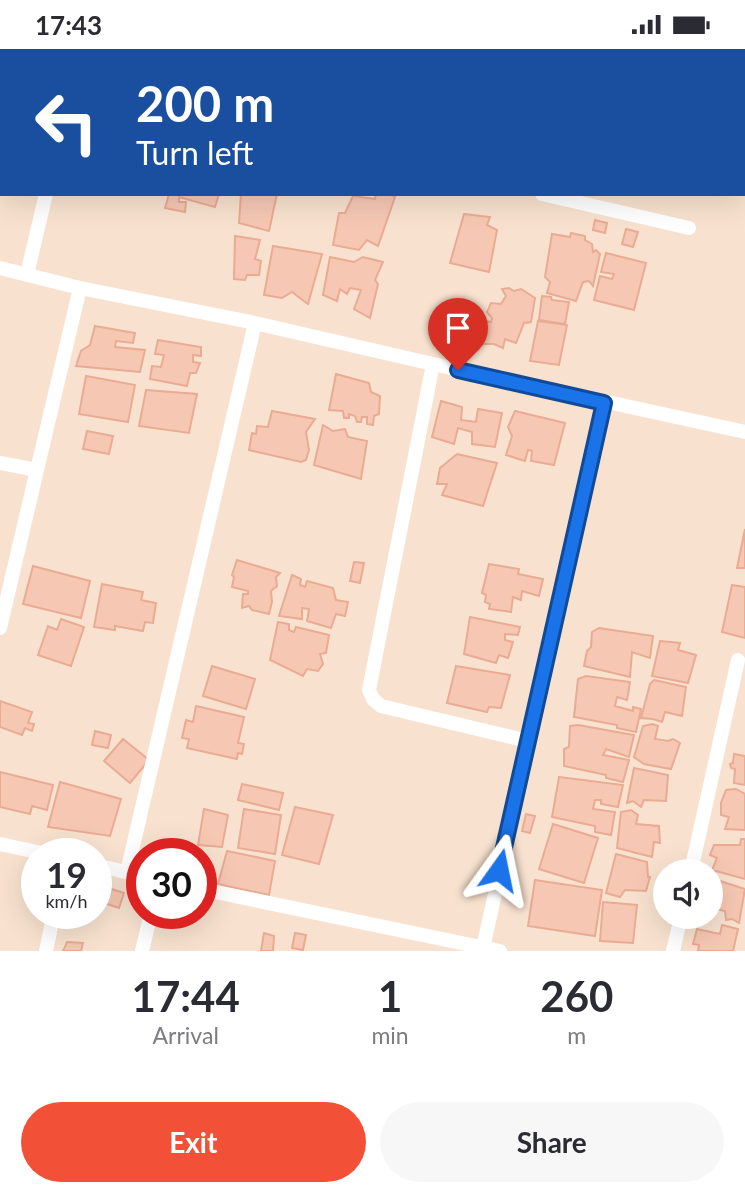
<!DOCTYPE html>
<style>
:root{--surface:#fff;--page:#f7f7f7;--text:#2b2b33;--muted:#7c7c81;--accent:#f35038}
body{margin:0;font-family:Lato,sans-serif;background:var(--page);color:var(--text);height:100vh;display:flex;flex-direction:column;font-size:26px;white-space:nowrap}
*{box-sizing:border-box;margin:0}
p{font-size:23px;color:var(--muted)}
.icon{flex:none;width:38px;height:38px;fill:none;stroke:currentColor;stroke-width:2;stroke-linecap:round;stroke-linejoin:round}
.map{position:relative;height:902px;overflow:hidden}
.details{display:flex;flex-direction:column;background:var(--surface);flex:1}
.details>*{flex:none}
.hud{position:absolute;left:0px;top:0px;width:746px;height:147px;box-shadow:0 7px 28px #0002;background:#1a4fa0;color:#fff;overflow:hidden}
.buttons{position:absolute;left:653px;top:810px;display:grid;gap:14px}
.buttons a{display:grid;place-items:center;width:70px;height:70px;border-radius:50%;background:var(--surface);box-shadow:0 7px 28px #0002;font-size:35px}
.speed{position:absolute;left:21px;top:789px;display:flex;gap:14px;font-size:35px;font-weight:700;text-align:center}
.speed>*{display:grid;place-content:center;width:91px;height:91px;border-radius:50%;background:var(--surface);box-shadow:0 7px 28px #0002;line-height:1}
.speed small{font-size:18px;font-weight:400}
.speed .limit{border:10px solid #d22;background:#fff;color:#111}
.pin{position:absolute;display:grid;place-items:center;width:60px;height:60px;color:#fff;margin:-72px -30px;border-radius:50% 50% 50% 0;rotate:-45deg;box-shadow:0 0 7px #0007}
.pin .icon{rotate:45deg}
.me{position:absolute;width:77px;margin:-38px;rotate:12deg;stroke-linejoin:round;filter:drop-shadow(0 0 5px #0008)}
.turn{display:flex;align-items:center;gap:24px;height:147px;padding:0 21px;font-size:32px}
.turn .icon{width:91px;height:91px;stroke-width:2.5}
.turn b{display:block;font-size:49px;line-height:60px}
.eta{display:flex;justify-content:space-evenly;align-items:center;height:119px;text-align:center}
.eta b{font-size:42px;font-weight:700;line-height:49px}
.cta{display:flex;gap:14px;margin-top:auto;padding:14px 21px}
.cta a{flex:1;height:80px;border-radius:42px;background:var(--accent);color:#fff;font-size:28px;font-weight:700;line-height:80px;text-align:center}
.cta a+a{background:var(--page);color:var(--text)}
.status{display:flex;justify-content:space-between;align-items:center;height:49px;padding:0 35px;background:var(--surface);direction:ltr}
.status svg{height:19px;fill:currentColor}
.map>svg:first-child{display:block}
.residential{fill:#f8e2cf;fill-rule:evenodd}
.building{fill:#f6c8b4;stroke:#eaab93;stroke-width:2}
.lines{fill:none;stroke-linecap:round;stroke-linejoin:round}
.street{stroke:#fff;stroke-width:14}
.route-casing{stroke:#114b97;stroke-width:18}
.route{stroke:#1a73e8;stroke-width:12}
</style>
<div class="status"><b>17:43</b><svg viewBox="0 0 49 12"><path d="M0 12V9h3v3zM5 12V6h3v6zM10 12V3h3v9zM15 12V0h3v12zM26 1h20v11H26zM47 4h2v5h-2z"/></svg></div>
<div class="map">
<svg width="745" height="902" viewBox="0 0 745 902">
<rect width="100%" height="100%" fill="#feefde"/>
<path class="residential" d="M 0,0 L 745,0 L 745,902 L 0,902 ZM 2,2 L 744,2 L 744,145 L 2,145 ZM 37,805 L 96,805 L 96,864 L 37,864 ZM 142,805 L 201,805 L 201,864 L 142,864 ZM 665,822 L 710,822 L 710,868 L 665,868 Z"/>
<path class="building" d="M 169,145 L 219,145 L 215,158 L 179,148 L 179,153 L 186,153 L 185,163 L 165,159 Z
M 241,145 L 277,145 L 269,182 L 239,174 Z
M 376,145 L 390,145 L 395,148 L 378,197 L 367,191 L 359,201 L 333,196 L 339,164 L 345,164 L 353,147 L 375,150 Z
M 464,165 L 490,168 L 487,176 L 497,181 L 489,223 L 450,214 Z
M 595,171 L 607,174 L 605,184 L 593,181 Z
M 626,180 L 638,183 L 633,198 L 622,195 Z
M 571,184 L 585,187 L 585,191 L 592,195 L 593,203 L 596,201 L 600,205 L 593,237 L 589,232 L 583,233 L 576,252 L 547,244 L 550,233 L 545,228 L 552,185 L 570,188 Z
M 235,187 L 260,191 L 255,210 L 261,212 L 259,226 L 247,226 L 245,231 L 234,230 Z
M 273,197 L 322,205 L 308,255 L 292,243 L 282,249 L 264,246 Z
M 606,204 L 646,214 L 634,261 L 594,251 L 600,227 L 612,230 L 614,225 L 601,223 Z
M 330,208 L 354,213 L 363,208 L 383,213 L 375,231 L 378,235 L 370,269 L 354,260 L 361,241 L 350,239 L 347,245 L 340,240 L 337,252 L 323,246 Z
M 509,239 L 514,242 L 521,240 L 535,249 L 531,273 L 524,274 L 516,294 L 505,290 L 503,299 L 494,295 L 483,295 L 486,272 L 491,273 L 492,269 L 487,263 L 491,254 L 501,255 L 506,247 L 502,240 Z
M 542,247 L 551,248 L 552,251 L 569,253 L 565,275 L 539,271 Z
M 538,272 L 567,276 L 559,316 L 530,312 Z
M 95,277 L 135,284 L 133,294 L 116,292 L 115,298 L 145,301 L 140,323 L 76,317 L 81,302 L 90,296 Z
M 158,291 L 201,298 L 201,307 L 193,306 L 193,313 L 200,314 L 196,324 L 190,324 L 187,337 L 150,330 L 152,317 L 161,318 L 164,306 L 155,305 Z
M 336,325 L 369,334 L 371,343 L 380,347 L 379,365 L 374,367 L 373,376 L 367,375 L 367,368 L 362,368 L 361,373 L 357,373 L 355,367 L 349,365 L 349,369 L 344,369 L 343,362 L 329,361 Z
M 86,327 L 135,336 L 128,373 L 79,365 Z
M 146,341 L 197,345 L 189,384 L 139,377 Z
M 441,352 L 462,358 L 461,371 L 476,373 L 478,360 L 502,364 L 495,398 L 472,395 L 472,383 L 458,379 L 454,395 L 432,388 Z
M 272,362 L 315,370 L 306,383 L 309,401 L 306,411 L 301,413 L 249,401 L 252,384 L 256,385 L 257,377 L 268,378 Z
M 515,362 L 565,374 L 554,416 L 531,412 L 532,402 L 528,401 L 525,412 L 506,406 L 512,387 L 508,378 Z
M 323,376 L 333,382 L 345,380 L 348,388 L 367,392 L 361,430 L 314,416 Z
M 87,382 L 113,387 L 109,405 L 83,400 Z
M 457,405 L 497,414 L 483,457 L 442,446 L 447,435 L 437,435 L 440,419 Z
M 745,480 L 745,519 L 737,519 Z
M 237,511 L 280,524 L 276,528 L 277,537 L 271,542 L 272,553 L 269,565 L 252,561 L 249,557 L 242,559 L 243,545 L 248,545 L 248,542 L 232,538 L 234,528 L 232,526 Z
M 354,513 L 364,514 L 360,534 L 350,532 Z
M 489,515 L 519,520 L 518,525 L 543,530 L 539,547 L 522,542 L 521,551 L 513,548 L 511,563 L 489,560 L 490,555 L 485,553 L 486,546 L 482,544 Z
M 33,517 L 90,532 L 81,569 L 23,555 Z
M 292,526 L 301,530 L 300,536 L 305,538 L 307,532 L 333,539 L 336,551 L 348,553 L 345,567 L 336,565 L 331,579 L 307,572 L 309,560 L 302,559 L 302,570 L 279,567 Z
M 102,535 L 143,543 L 141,551 L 156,554 L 153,574 L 145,573 L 143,582 L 115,577 L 115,581 L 94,578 Z
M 732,536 L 745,538 L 745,589 L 722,583 Z
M 470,568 L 520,578 L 518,586 L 505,585 L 505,591 L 513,593 L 508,609 L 499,606 L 496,614 L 464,605 Z
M 61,570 L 84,578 L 71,617 L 38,606 L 48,577 L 57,581 Z
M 278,573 L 289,575 L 289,581 L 294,583 L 296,578 L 329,586 L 326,604 L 320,605 L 323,615 L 318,622 L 307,620 L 303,627 L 270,611 Z
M 599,579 L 653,587 L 650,609 L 632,603 L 630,628 L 584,617 L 587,602 L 591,598 L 592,583 Z
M 660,592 L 680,594 L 678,601 L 696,606 L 688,634 L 652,627 Z
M 212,617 L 255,630 L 246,660 L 203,647 Z
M 456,617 L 510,626 L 501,659 L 489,658 L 487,663 L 447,654 Z
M 586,627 L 630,633 L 627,651 L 617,648 L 615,657 L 633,662 L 633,658 L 641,660 L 636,683 L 617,679 L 617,676 L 574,668 L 578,630 Z
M 654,631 L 686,638 L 682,667 L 665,663 L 662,673 L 653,670 L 641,669 L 650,635 Z
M 0,652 L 32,663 L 28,674 L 34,675 L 32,682 L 25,679 L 22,686 L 0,678 Z
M 196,657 L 244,668 L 238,694 L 244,695 L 242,705 L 238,704 L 237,710 L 187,699 L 189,690 L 182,689 L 186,671 L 193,673 Z
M 652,675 L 658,677 L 655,690 L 668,692 L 673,690 L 680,694 L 671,720 L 644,715 L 634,708 L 643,677 Z
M 578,676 L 634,686 L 629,708 L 606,700 L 603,706 L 629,711 L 623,733 L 606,729 L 606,726 L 564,717 L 564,700 L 569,698 L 570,677 Z
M 95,682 L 111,686 L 108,699 L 92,696 Z
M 123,690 L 149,711 L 130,734 L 104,712 Z
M 734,705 L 745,707 L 745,736 L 734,734 L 735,720 L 731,719 L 730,715 L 733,714 Z
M 634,719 L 668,726 L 666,752 L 644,751 L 641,758 L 633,752 L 627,754 Z
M 0,723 L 53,736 L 47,761 L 32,757 L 30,765 L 0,758 Z
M 559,728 L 623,736 L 618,758 L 601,755 L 601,751 L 595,751 L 593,760 L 615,763 L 611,786 L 595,783 L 595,777 L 552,768 Z
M 60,733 L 121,750 L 110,787 L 48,778 Z
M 242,735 L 283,744 L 279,761 L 238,751 Z
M 736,740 L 745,745 L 745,781 L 725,780 L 729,768 L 721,766 L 721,754 L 726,741 Z
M 295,758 L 333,766 L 319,815 L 282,806 Z
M 204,760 L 228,766 L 222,798 L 198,796 Z
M 244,760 L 281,766 L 275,805 L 238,799 Z
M 631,761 L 638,766 L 636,775 L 659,777 L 660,794 L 654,793 L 652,808 L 617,799 L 621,763 Z
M 526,765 L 535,767 L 530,784 L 522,782 Z
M 553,775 L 598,789 L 584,834 L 539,820 Z
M 741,790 L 745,790 L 745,830 L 712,821 L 717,809 L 710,806 L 714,796 L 740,796 Z
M 227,802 L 275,812 L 269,846 L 218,835 Z
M 616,805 L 647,813 L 648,828 L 650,828 L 646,842 L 625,841 L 620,848 L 606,844 Z
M 714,830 L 745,840 L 739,874 L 732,870 L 726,871 L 725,862 L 710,859 L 710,837 Z
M 535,831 L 602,841 L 595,887 L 528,877 Z
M 108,839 L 124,844 L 119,859 L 104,854 Z
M 603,853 L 637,856 L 633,894 L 600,892 Z
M 722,876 L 738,880 L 733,902 L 698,902 L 699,896 L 693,895 L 697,880 L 720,885 Z
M 264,884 L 274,887 L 273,902 L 261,902 Z
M 295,884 L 306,886 L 303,901 L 292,899 Z
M 67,893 L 83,894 L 81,902 L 63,902 Z"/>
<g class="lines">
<path class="street" d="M 127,2 L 127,0
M 589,2 L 589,0
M 0,28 L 2,29
M 542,145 L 689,179
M 0,219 L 80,239
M 27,225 L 46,145
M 433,315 L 745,383
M 0,414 L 37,421 L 0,579
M 37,421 L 80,239 L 255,274 L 433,315 L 369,641 L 373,650 L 381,657 L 528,692
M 0,795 L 47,805
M 96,816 L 142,827
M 691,822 L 738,611
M 127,823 L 255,274
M 201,840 L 500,902
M 483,899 L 604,354
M 46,902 L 54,864
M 142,902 L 151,864
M 673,902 L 681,868"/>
</g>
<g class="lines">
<g class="route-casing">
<path id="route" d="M 458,321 L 604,354 L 499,821"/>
</g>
<use href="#route" class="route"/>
</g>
</svg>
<div class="buttons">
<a><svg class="icon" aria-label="sound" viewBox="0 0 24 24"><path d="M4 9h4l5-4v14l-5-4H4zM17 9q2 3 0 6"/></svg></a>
</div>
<div class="speed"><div>19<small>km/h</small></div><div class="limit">30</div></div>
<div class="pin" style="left:458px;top:321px;background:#d93025"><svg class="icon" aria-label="arrive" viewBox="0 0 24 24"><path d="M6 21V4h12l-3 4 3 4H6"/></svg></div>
<svg class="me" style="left:499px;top:821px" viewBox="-20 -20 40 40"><path d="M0-17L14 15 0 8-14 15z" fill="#1a73e8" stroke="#fff" stroke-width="4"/></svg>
<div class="hud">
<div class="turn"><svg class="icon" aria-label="left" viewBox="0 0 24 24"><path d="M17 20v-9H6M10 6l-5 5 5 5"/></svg><div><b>200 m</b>Turn left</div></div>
</div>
</div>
<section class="details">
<div class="eta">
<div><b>17:44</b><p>Arrival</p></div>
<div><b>1</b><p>min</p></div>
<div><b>260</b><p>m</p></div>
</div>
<div class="cta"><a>Exit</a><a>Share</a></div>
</section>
